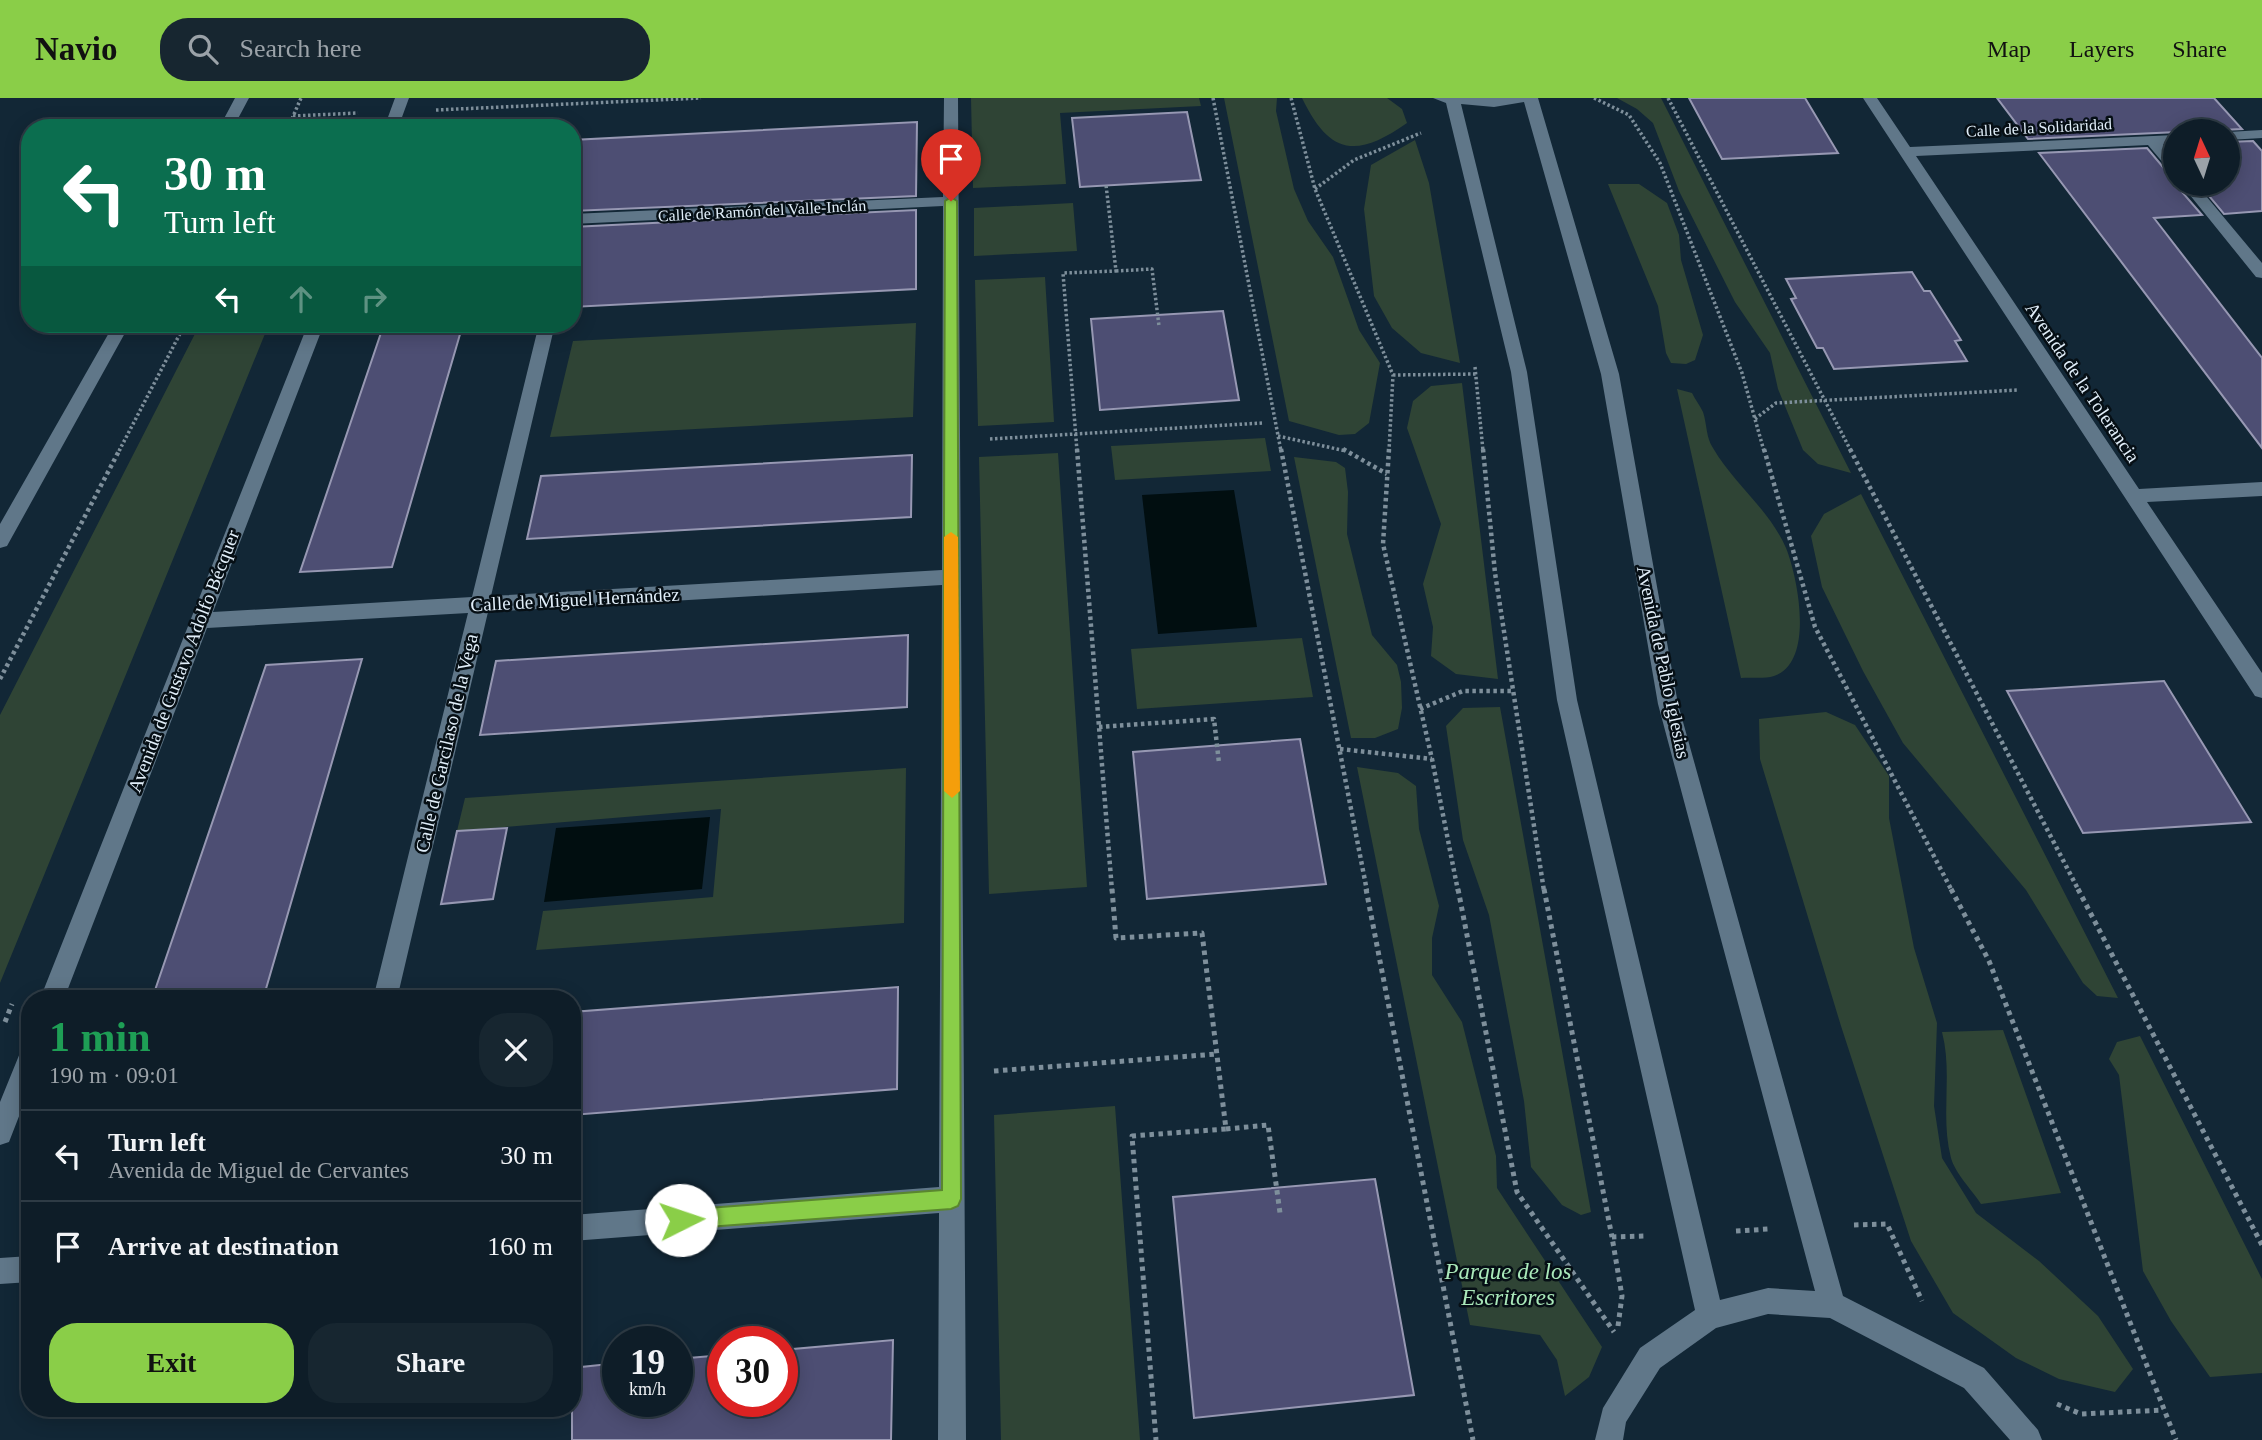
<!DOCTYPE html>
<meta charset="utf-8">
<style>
:root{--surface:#0e1d28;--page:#172630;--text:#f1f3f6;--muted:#9ba2a8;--line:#2e3b45;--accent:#8ace48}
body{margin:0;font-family:Georgia,serif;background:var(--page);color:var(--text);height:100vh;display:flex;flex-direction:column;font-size:26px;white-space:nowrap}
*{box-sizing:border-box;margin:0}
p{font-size:23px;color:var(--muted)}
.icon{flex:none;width:38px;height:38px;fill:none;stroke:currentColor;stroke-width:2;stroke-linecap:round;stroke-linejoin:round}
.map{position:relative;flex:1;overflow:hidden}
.drawer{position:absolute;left:21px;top:892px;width:560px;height:427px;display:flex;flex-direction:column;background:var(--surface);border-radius:28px;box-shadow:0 4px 18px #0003,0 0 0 2px var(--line)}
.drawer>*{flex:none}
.banner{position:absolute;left:21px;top:21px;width:560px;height:214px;border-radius:28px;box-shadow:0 4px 18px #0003,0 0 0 2px var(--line);background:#0b6e4f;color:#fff;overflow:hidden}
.needle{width:46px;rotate:356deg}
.buttons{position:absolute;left:2163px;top:21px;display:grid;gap:14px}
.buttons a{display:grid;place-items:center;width:77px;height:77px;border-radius:50%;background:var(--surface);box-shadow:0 4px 18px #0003,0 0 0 2px var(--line);font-size:35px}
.speed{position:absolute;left:602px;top:1228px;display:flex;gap:14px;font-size:35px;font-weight:700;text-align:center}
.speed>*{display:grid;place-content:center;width:91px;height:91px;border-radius:50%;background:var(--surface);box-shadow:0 4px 18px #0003,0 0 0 2px var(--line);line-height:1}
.speed small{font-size:18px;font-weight:400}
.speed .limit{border:10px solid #d22;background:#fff;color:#111}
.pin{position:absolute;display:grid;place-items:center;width:60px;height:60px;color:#fff;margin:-72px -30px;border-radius:50% 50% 50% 0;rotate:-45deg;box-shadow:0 0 7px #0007}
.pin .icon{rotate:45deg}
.me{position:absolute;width:77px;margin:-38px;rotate:86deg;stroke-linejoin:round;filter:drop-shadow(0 0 5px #0008)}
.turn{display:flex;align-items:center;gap:24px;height:147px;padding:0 28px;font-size:32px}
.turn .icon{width:91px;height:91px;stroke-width:2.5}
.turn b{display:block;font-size:49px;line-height:60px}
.lanes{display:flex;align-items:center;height:66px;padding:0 28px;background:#0003;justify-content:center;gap:35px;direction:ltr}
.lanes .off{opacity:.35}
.round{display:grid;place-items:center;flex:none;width:74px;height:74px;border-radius:28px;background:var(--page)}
.head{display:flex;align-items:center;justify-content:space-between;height:119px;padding:0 28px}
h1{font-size:42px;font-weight:600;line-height:52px;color:#1e9e55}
.primary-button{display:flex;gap:14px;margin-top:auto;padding:14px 28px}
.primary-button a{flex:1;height:80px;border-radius:28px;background:var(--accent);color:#111;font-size:28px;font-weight:600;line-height:80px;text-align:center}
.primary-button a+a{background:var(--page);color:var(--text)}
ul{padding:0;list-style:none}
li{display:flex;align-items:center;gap:21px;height:91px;padding:0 28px;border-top:2px solid var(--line)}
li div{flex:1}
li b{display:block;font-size:26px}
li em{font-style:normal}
header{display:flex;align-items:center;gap:42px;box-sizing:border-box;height:98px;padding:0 35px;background:var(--accent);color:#111}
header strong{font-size:33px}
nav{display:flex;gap:38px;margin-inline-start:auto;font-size:24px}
.search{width:490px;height:63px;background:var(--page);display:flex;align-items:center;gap:18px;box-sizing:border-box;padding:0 24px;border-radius:28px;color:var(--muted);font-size:26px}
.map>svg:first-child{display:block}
.green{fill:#2f4435}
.water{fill:#010e10}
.building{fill:#4d4e73;stroke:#9798b3;stroke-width:2}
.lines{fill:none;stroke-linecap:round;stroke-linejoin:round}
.path-far2{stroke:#7e8f9b;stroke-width:3.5;stroke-dasharray:2.5 2.5;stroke-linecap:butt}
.path-far1{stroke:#7e8f9b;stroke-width:4.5;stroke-dasharray:3.5 3.5;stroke-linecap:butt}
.path{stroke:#7e8f9b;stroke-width:5;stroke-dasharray:4.5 4.5;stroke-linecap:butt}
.street{fill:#607789;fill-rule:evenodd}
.secondary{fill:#607789;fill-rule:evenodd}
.route{fill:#8ace48;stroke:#5a862f;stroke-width:2}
.slow{fill:#f59e0b}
.labels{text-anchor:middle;stroke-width:5;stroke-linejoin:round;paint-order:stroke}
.far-street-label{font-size:16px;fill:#e1eef9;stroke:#060f15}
.street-label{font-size:19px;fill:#e1eef9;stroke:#060f15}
.near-park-label{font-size:23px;font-style:italic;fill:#aae9ba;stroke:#060f15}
</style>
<header>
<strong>Navio</strong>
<div class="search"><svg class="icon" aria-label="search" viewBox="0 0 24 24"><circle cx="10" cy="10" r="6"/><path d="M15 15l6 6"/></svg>Search here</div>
<nav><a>Map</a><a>Layers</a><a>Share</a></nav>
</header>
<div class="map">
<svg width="2262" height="1342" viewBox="0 0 2262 1342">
<rect width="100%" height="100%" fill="#122736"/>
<path class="green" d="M 971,0 L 1199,0 L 1201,8 L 1060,15 L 1066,86 L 973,90 Z
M 1224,0 L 1277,0 L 1276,13 L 1294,91 L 1308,123 L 1333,159 L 1359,232 L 1380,265 L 1369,325 L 1355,336 L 1339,337 L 1289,323 Z
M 1302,0 L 1387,0 L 1402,11 L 1407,25 C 1357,60 1330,58 1302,0 Z
M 1617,0 L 1661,0 L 1851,375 L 1818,366 L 1803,352 L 1778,291 L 1770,255 L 1735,204 L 1679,93 L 1653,25 L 1637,11 Z
M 1415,42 L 1429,85 L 1460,265 L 1421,255 L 1392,230 L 1374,198 L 1364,111 L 1371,67 Z
M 1608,86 L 1639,86 L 1667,105 L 1679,137 L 1681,162 L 1703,237 L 1695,262 L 1686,266 L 1671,265 L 1666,255 L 1658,208 Z
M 1073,105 L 1077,153 L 974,158 L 974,110 Z
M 1045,179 L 1054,324 L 978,328 L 975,182 Z
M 916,225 L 913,319 L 550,339 L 573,243 Z
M 200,226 L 269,226 L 0,885 L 0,617 Z
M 1462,285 L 1498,581 L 1456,576 L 1431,558 L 1433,529 L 1423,486 L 1441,426 L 1407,330 L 1413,303 L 1431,288 Z
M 1677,291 L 1692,295 C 1695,301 1700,308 1703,314 C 1707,326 1706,340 1713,350 C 1734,386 1769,411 1786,450 C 1798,480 1815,564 1774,578 C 1765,581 1751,579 1741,580 Z
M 1265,340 L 1271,373 L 1115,382 L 1111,348 Z
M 1058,355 L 1087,789 L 989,796 L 979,359 Z
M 1294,359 L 1336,364 L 1345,370 L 1348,394 L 1347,436 L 1372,537 L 1397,567 L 1401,584 L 1402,610 L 1398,631 L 1375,640 L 1351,640 Z
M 1861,396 L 2118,900 L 2097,898 L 2083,885 L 2026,792 L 1903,645 L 1863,573 L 1822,489 L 1811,438 L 1824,416 Z
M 1302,540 L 1313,599 L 1137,611 L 1131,551 Z
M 1500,609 L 1591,1114 L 1581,1117 L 1562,1107 L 1531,1069 L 1524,1003 L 1489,817 L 1463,742 L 1446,628 L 1463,610 Z
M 1826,614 L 1855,627 L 1889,678 L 1889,720 L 1914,850 L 1937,925 L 1934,1008 L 1942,1060 L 1976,1115 L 2039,1163 L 2098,1218 L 2133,1271 L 2115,1294 L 2059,1281 L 2016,1260 L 1953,1215 L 1911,1143 L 1841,928 L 1760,661 L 1759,621 Z
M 1357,669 L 1398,675 L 1416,688 L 1419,731 L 1439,808 L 1432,840 L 1432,877 L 1462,924 L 1496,1058 L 1497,1090 L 1602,1249 L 1589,1279 L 1565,1298 L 1557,1262 L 1540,1237 L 1470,1227 Z
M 906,670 L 904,825 L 536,852 L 543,813 L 713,799 L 721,711 L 457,733 L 465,700 Z
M 2003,932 L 2061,1095 L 1981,1106 C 1972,1092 1955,1075 1951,1060 C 1940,1018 1953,976 1942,934 Z
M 2140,938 L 2262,1181 L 2262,1275 L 2210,1279 L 2171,1223 L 2143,1173 L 2119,977 L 2109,961 L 2117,944 Z
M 1115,1008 L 1140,1342 L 1001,1342 L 994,1017 Z"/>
<path class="water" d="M 1234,392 L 1257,529 L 1158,536 L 1142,397 Z
M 710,719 L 702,791 L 544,804 L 556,730 Z"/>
<path class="building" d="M 1689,0 L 1805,0 L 1838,55 L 1722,61 Z
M 1997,0 L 2214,0 L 2242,31 L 2028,41 Z
M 1187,14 L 1201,82 L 1080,89 L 1072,20 Z
M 917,24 L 916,98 L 572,113 L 572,42 Z
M 2253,43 L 2262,53 L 2262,113 L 2224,116 L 2199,86 L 2228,86 L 2228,44 Z
M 2147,50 L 2168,75 L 2175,77 L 2175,86 L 2202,117 L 2154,120 L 2262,260 L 2262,350 L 2039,55 Z
M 916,112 L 916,191 L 572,209 L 572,129 Z
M 1912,174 L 1924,193 L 1930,193 L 1961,242 L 1955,243 L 1967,263 L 1834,271 L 1823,250 L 1817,250 L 1791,201 L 1796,200 L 1786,181 Z
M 1223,213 L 1239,302 L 1100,312 L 1091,221 Z
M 384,226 L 463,226 L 392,469 L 300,474 Z
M 912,357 L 911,419 L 527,441 L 541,378 Z
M 908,537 L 907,609 L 480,637 L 496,563 Z
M 362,561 L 263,901 L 152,901 L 266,567 Z
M 2164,583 L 2251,724 L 2083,735 L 2007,593 Z
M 1300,641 L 1326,786 L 1147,801 L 1133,654 Z
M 507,730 L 493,801 L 441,806 L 457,733 Z
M 898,889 L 897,991 L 572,1017 L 572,914 Z
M 1375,1081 L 1414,1297 L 1194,1320 L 1173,1099 Z
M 893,1242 L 891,1342 L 572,1342 L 572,1270 L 618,1265 L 618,1304 L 677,1304 L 677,1261 L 723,1257 L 723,1304 L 782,1304 L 782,1252 Z"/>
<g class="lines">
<path class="path-far2" d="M 1213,0 L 1281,353
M 1291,0 L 1315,91 L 1393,277 L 1389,353
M 1594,0 L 1629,17 L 1660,65 L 1742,275 L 1764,353
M 1668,0 L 1851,353
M 436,12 L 701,0
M 293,18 L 358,15
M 288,30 L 301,0
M 1315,91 L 1354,62 L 1421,35
M 1116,173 L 1152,171 L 1159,228
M 1475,269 L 1483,353
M 1393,277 L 1476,276
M 1755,321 L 1776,305 L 2018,292
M 1278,338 L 1346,353
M 990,341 L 1262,325
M 119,353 L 185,226
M 1077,353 L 1063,175 L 1116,173 L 1106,87"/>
<path class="path-far1" d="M 1077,351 L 1112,793
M 1281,351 L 1367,793
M 1343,351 L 1387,376
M 1389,351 L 1383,446 L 1432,661 L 1458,793
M 1483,351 L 1495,475 L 1544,793
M 1764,351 L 1815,529 L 1952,793
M 1850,351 L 2079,793
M 0,581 L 120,351
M 1420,611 L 1463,593 L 1512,593
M 1099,629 L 1214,621 L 1219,665
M 1340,651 L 1432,661"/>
<path class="path" d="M 1112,791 L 1116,840 L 1202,835 L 1226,1031 L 1132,1038 L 1156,1342
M 1366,791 L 1473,1342
M 1458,791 L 1517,1094 L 1614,1234
M 1544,791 L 1612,1139
M 1951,791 L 1989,863 L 2176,1342
M 2078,791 L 2262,1147
M 5,924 L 12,906
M 994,973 L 1217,956
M 1226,1031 L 1268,1027 L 1280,1115
M 1854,1127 L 1887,1126 L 1922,1203
M 1736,1133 L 1769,1131
M 1618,1228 L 1622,1198 L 1612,1139 L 1646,1138
M 2057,1306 L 2081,1316 L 2163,1312"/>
<path class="street" d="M 395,0 L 409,0 L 398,30 L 384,30 Z
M 944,0 L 958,0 L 966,1342 L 938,1342 L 939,1115 L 572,1143 L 572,1117 L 939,1089 L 942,487 L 488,514 L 397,901 L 373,901 L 468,515 L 207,530 L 64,901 L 40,901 L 308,226 L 324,226 L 213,514 L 472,499 L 539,226 L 555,226 L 491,498 L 942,472 L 943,108 L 572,126 L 572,116 L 943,99 Z
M 1863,0 L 1877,0 L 1910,49 L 2175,37 L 2175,45 L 2163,46 L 2175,61 L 2175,75 L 2170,73 L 2148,47 L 1916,58 L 2139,391 L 2262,384 L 2262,398 L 2147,404 L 2262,575 L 2262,600 L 2255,598 Z
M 2262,32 L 2262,40 L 2228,42 L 2228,34 Z
M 2181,86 L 2196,86 L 2262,165 L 2262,180 L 2256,179 Z
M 30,946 L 30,990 L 9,1044 L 0,1047 L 0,1004 L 22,950 Z
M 30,1158 L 30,1184 L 0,1186 L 0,1160 Z"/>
<path class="secondary" d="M 235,0 L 249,0 L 233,30 L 219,30 Z
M 1433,0 L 1538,0 L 1619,276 L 1678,606 L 1843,1198 L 1984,1270 L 2038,1332 L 2042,1342 L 2010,1342 L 1964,1290 L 1830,1220 L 1768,1216 L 1716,1230 L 1660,1270 L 1626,1324 L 1623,1342 L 1595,1342 L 1603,1310 L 1640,1250 L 1695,1212 L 1557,602 L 1511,274 L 1446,5 ZM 1524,4 L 1601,276 L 1658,606 L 1815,1193 L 1768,1190 L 1720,1202 L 1577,602 L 1527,274 L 1461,6 L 1494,9 Z
M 114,226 L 130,226 L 7,448 L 0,450 L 0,426 Z"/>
</g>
<path class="route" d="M 951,99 L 957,103 L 961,1101 L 958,1108 L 951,1111 L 681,1131 L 674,1128 L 671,1122 L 674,1115 L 681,1112 L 942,1092 L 945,103 Z"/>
<path class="slow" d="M 951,434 L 958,439 L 960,693 L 952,700 L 944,693 L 944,439 Z"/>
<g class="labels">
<g class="far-street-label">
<text transform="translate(2039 29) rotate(-3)" y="6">Calle de la Solidaridad</text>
<text transform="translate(762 112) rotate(-3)" y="6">Calle de Ramón del Valle-Inclán</text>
</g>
<g class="street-label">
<text transform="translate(2083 284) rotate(56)" y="7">Avenida de la Tolerancia</text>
<text transform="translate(575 501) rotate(-3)" y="7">Calle de Miguel Hernández</text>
<text transform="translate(183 563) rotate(-69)" y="7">Avenida de Gustavo Adolfo Bécquer</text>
<text transform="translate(1664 564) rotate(78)" y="7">Avenida de Pablo Iglesias</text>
<text transform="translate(446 645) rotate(-77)" y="7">Calle de Garcilaso de la Vega</text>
</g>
<g class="near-park-label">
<text x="1508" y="1181">Parque de los<tspan x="1508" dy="26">Escritores</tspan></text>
</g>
</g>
</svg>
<div class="buttons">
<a><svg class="needle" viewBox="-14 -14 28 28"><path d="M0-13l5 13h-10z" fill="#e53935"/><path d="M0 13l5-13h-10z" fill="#9ba2a8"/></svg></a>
</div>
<div class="speed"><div>19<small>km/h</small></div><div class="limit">30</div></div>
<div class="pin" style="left:951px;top:103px;background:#d93025"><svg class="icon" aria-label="arrive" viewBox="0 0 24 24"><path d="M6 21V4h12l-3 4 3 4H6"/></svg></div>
<svg class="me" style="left:681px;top:1122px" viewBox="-20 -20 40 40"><circle r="19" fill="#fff"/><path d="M0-13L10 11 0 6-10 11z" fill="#8ace48"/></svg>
<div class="banner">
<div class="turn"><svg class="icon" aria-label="left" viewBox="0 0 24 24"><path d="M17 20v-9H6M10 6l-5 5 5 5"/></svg><div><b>30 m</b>Turn left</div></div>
<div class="lanes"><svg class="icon" aria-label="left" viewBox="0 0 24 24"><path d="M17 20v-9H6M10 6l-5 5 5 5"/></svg><svg class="icon off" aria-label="ahead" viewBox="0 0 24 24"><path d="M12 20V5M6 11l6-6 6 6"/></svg><svg class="icon off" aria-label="right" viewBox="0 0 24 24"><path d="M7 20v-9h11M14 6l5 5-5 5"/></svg></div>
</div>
<section class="drawer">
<div class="head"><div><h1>1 min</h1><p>190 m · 09:01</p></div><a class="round"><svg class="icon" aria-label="close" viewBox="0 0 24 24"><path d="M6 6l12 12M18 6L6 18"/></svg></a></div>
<ul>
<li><svg class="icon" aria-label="left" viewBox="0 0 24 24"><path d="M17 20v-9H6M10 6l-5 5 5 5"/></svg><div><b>Turn left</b><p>Avenida de Miguel de Cervantes</p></div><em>30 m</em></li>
<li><svg class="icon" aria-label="arrive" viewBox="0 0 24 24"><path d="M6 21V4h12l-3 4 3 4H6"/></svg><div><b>Arrive at destination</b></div><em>160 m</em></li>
</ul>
<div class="primary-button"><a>Exit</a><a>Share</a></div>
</section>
</div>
